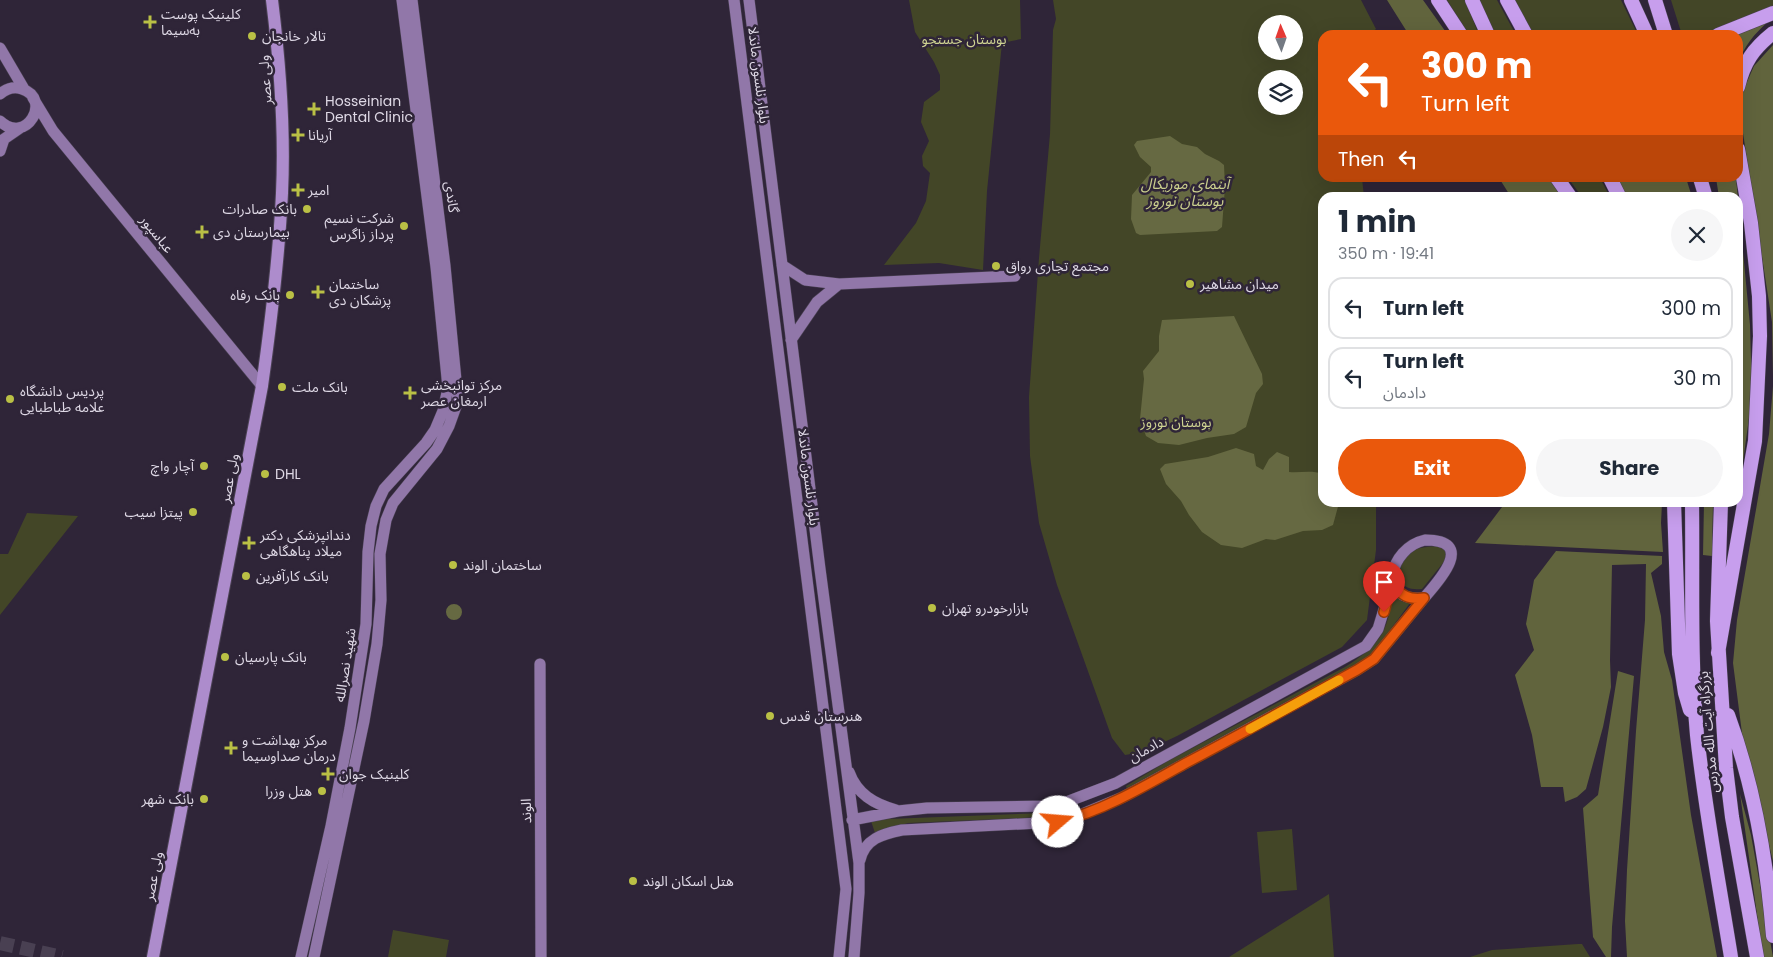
<!DOCTYPE html>
<meta charset="utf-8">
<style>
:root{--surface:#fff;--page:#f6f6f7;--text:#1f2937;--muted:#747a83;--line:#e0e1e3;--accent:#ea580c}
body{margin:0;font-family:Poppins,"Noto Sans Arabic",sans-serif;background:var(--page);color:var(--text);height:100vh;display:flex;flex-direction:column;font-size:19px;white-space:nowrap}
*{box-sizing:border-box;margin:0}
p{font-size:16px;color:var(--muted)}
.icon{flex:none;width:28px;height:28px;fill:none;stroke:currentColor;stroke-width:2;stroke-linecap:round;stroke-linejoin:round}
.map{position:relative;flex:1;overflow:hidden}
.side{position:absolute;left:1318px;top:192px;width:425px;height:315px;display:flex;flex-direction:column;background:var(--surface);border-radius:15px;box-shadow:0 5px 20px #0002}
.side>*{flex:none}
.top-card{position:absolute;left:1318px;top:30px;width:425px;height:152px;border-radius:15px;box-shadow:0 5px 20px #0002;background:#ea580c;color:#fff;overflow:hidden}
.needle{width:32px;rotate:358deg}
.buttons{position:absolute;left:1258px;top:15px;display:grid;gap:10px}
.buttons a{display:grid;place-items:center;width:45px;height:45px;border-radius:50%;background:var(--surface);box-shadow:0 5px 20px #0002;font-size:25px}
.pin{position:absolute;display:grid;place-items:center;width:42px;height:42px;color:#fff;margin:-51px -21px;border-radius:50% 50% 50% 0;rotate:-45deg;box-shadow:0 0 5px #0007}
.pin .icon{rotate:45deg}
.me{position:absolute;width:55px;margin:-28px;rotate:72deg;stroke-linejoin:round;filter:drop-shadow(0 0 4px #0008)}
.turn{display:flex;align-items:center;gap:18px;height:105px;padding:0 20px;font-size:22px}
.turn .icon{width:65px;height:65px;stroke-width:2.5}
.turn b{display:block;font-size:35px;line-height:42px}
.then{display:flex;align-items:center;height:48px;padding:0 20px;background:#0003;gap:10px;font-size:19px}
.round{display:grid;place-items:center;flex:none;width:52px;height:52px;border-radius:26px;background:var(--page)}
.head{display:flex;align-items:center;justify-content:space-between;height:85px;padding:0 20px}
h1{font-size:30px;font-weight:700;line-height:38px}
.cta{display:flex;gap:10px;margin-top:auto;padding:10px 20px}
.cta a{flex:1;height:58px;border-radius:30px;background:var(--accent);color:#fff;font-size:20px;font-weight:700;line-height:58px;text-align:center}
.cta a+a{background:var(--page);color:var(--text)}
ul{padding:0;list-style:none}
li{display:flex;align-items:center;gap:15px;height:62px;margin:0 10px 8px;padding:0 10px;border:2px solid var(--line);border-radius:15px}
li div{flex:1}
li b{display:block;font-size:19px}
li em{font-style:normal}
.map>svg:first-child{display:block}
.green{fill:#434627;fill-rule:evenodd}
.forest{fill:#61643d}
.water{fill:#666942}
.lines{fill:none;stroke-linecap:round;stroke-linejoin:round}
.highway-tunnel{stroke:#494052;stroke-width:14;stroke-dasharray:14 7;stroke-linecap:butt}
.secondary-casing{stroke:#4b4254;stroke-width:12}
.primary-casing{stroke:#4b4254;stroke-width:14}
.highway-casing{stroke:#4b4254;stroke-width:15}
.secondary{stroke:#9177a9;stroke-width:11}
.primary{stroke:#ad8ccc;stroke-width:12}
.highway{stroke:#c79eed;stroke-width:14}
.route-casing{stroke:#983908;stroke-width:12}
.route{stroke:#ea580c;stroke-width:9}
.slow{stroke:#f59e0b;stroke-width:9}
.poi-dot{fill:#bac045;stroke:#2f2538;stroke-width:2}
.labels{text-anchor:middle;stroke-width:5;stroke-linejoin:round;paint-order:stroke}
.poi-label{font-size:14px;fill:#ded8e5;stroke:#2f2538;text-anchor:start}
.park-label{font-size:14px;fill:#ced391;stroke:#2f2538}
.street-label{font-size:14px;fill:#ded8e5;stroke:#2f2538}
.water-label{font-size:15px;font-style:italic;fill:#cacf8d;stroke:#2f2538}
</style>
<div class="map">
<svg width="1773" height="957" viewBox="0 0 1773 957">
<rect width="100%" height="100%" fill="#2f2538"/>
<path class="green" d="M 909,0 L 1020,0 L 1021,39 L 1002,43 L 987,191 L 983,270 L 939,263 L 884,265 L 916,223 L 926,201 L 930,173 L 923,166 L 922,156 L 929,141 L 921,122 L 924,102 L 940,90 L 940,75 L 934,62 L 915,32 Z
M 1053,0 L 1361,0 L 1376,29 L 1368,35 L 1322,35 L 1322,178 L 1362,178 L 1364,197 L 1322,198 L 1322,502 L 1376,503 L 1376,550 L 1367,620 L 1342,647 L 1177,736 L 1143,752 L 1125,755 L 1112,738 L 1057,585 L 1039,523 L 1030,456 L 1029,397 L 1039,258 L 1050,134 L 1053,30 L 1056,19 ZM 1266,24 L 1294,24 L 1294,51 L 1266,51 ZM 1266,79 L 1294,79 L 1294,106 L 1266,106 Z
M 1447,0 L 1465,0 L 1479,35 L 1469,35 Z
M 1476,0 L 1497,0 L 1516,35 L 1493,35 Z
M 1514,0 L 1621,0 L 1638,35 L 1534,35 Z
M 1671,0 L 1773,0 L 1773,9 L 1709,35 L 1682,35 Z
M 1568,178 L 1600,178 L 1610,197 L 1582,197 Z
M 27,513 L 78,516 L 0,615 L 0,554 L 8,554 Z
M 1440,546 L 1445,549 L 1447,558 L 1422,589 C 1410,590 1405,588 1398,579 C 1403,550 1414,547 1440,546 Z
M 1392,593 L 1401,601 L 1410,603 L 1374,652 L 1358,663 L 1127,789 L 1126,786 L 1168,761 L 1345,667 C 1378,646 1389,633 1392,593 Z
M 1071,807 L 1073,810 L 1045,817 L 908,823 L 875,833 L 871,821 L 888,819 L 1044,813 Z
M 1292,829 L 1297,890 L 1262,893 L 1257,832 Z
M 1329,894 L 1334,957 L 1229,957 Z
M 393,930 L 449,940 L 446,957 L 388,957 Z
M 1578,944 L 1582,944 L 1590,957 L 1470,957 L 1492,950 Z"/>
<path class="forest" d="M 1387,0 L 1423,0 L 1448,35 L 1409,35 Z
M 1769,21 C 1754,34 1744,46 1738,64 L 1738,35 L 1730,35 Z
M 1773,45 L 1773,377 L 1772,322 L 1741,120 L 1743,91 L 1754,66 Z
M 1499,178 L 1550,178 L 1565,197 L 1511,197 Z
M 1615,178 L 1686,178 L 1692,197 L 1625,197 Z
M 1716,178 L 1736,178 L 1750,325 L 1752,396 L 1738,498 L 1738,198 L 1719,197 Z
M 1773,386 L 1773,861 L 1743,741 L 1733,663 L 1737,620 L 1769,434 Z
M 1505,503 L 1662,503 L 1661,523 L 1663,552 L 1475,543 Z
M 1704,503 L 1713,503 L 1712,556 L 1703,555 Z
M 1556,551 L 1662,556 L 1662,564 L 1651,573 L 1661,616 L 1664,652 L 1672,680 L 1691,815 L 1717,957 L 1627,957 L 1625,921 L 1627,870 L 1636,731 L 1645,620 L 1646,564 L 1612,565 L 1610,660 L 1611,687 L 1603,727 L 1586,789 L 1577,797 L 1565,802 L 1563,787 L 1541,787 L 1532,735 L 1515,675 L 1534,650 L 1526,624 L 1534,580 Z
M 1618,671 L 1634,676 L 1612,927 L 1611,957 L 1606,957 L 1593,937 L 1583,808 L 1598,795 Z
M 1740,794 L 1751,835 L 1773,957 L 1763,957 Z"/>
<path class="water" d="M 1170,136 L 1182,144 L 1197,147 L 1205,154 L 1219,161 L 1224,165 L 1225,187 L 1222,227 L 1217,231 L 1140,235 L 1136,233 L 1131,219 L 1132,195 L 1151,172 L 1151,167 L 1140,157 L 1134,145 L 1137,141 Z
M 1234,316 L 1262,374 L 1263,384 L 1256,393 L 1246,427 L 1234,434 L 1207,438 L 1179,445 L 1158,443 L 1146,436 L 1140,419 L 1144,379 L 1143,371 L 1159,351 L 1159,336 L 1162,320 Z
M 1236,448 L 1254,454 L 1256,466 L 1263,470 L 1269,459 L 1277,452 L 1289,457 L 1289,472 C 1300,473 1313,470 1322,474 L 1322,502 L 1339,503 L 1333,525 L 1322,530 L 1303,531 L 1275,540 L 1266,539 L 1242,548 L 1221,545 L 1202,532 L 1189,515 L 1181,501 L 1166,484 L 1160,469 L 1165,464 L 1208,457 Z
M446 612a8 8 0 1 1 16 0a8 8 0 1 1-16 0Z"/>
<g class="lines">
<path class="highway-tunnel" d="M 0,943 L 62,957"/>
<g class="secondary-casing">
<path id="secondary" d="M 734,0 L 846,889 L 839,957
M 749,0 L 820,569 L 859,863 L 859,893 L 854,957
M 0,48 L 24,89
M 0,94 C 6,89 14,86 22,89 C 53,99 26,146 0,121
M 33,98 L 53,131 L 262,386
M 0,151 L 4,139 L 20,128
M 782,265 L 805,280 L 839,284 L 1015,276
M 791,340 L 817,302 L 839,284
M 1425,540 C 1476,540 1440,580 1424,598 C 1376,603 1389,548 1425,540 Z
M 540,664 L 541,957
M 849,772 C 857,794 874,804 896,810
M 852,820 L 898,811 L 927,808 L 1050,806 L 1069,801 L 1116,783 L 1366,646 L 1378,629 L 1392,583
M 860,860 C 865,839 882,834 902,830 L 1058,822 L 1070,819 L 1123,797 L 1357,670 L 1374,659 L 1424,598
M 301,957 L 331,826 L 350,728 L 366,624 L 368,552 L 371,526 L 376,506 L 384,489 L 426,443 L 435,430 L 443,411 L 448,388 L 436,267 L 402,0
M 314,957 L 364,721 L 377,644 L 381,600 L 380,554 L 386,520 L 393,503 L 437,449 L 449,426 L 458,401 L 445,266 L 412,0"/>
</g>
<g class="primary-casing">
<path id="primary" d="M 153,957 L 262,386 C 271,322 279,258 282,193 C 285,129 280,64 272,0"/>
</g>
<g class="highway-casing">
<path id="highway" d="M 1438,0 L 1461,35
M 1472,0 L 1488,35
M 1507,0 L 1526,35
M 1631,0 L 1647,35
M 1655,0 L 1666,35
M 1718,35 L 1773,13
M 1738,87 C 1744,62 1753,49 1773,33
M 1557,178 L 1571,198
M 1610,178 L 1620,198
M 1700,178 L 1706,198
M 1674,502 L 1679,654 L 1685,693 L 1690,710
M 1692,502 C 1693,580 1690,658 1697,735 C 1705,809 1719,883 1731,957
M 1721,502 L 1717,621 L 1726,768 L 1732,817 L 1757,957
M 1718,653 L 1755,441 L 1760,336 L 1759,296 L 1751,223 L 1738,149
M 1728,715 C 1754,785 1767,862 1773,936"/>
</g>
<use href="#secondary" class="secondary"/>
<use href="#primary" class="primary"/>
<use href="#highway" class="highway"/>
</g>
<g class="lines">
<g class="route-casing">
<path id="route" d="M 1058,822 C 1103,811 1145,786 1186,763 C 1243,733 1300,701 1357,670 L 1374,659 L 1424,598 C 1409,600 1401,596 1392,583 L 1384,612"/>
</g>
<use href="#route" class="route"/>
<path class="slow" d="M 1250,729 L 1339,680"/>
</g>
<g class="poi-dot">
<path d="M147.5 14.5h5v5h5v5h-5v5h-5v-5h-5v-5h5z"/>
<circle cx="252" cy="36" r="5"/>
<path d="M311.5 101.5h5v5h5v5h-5v5h-5v-5h-5v-5h5z"/>
<path d="M295.5 127.5h5v5h5v5h-5v5h-5v-5h-5v-5h5z"/>
<path d="M295.5 182.5h5v5h5v5h-5v5h-5v-5h-5v-5h5z"/>
<circle cx="307" cy="209" r="5"/>
<circle cx="404" cy="226" r="5"/>
<path d="M199.5 224.5h5v5h5v5h-5v5h-5v-5h-5v-5h5z"/>
<circle cx="996" cy="266" r="5"/>
<circle cx="1190" cy="284" r="5"/>
<path d="M315.5 284.5h5v5h5v5h-5v5h-5v-5h-5v-5h5z"/>
<circle cx="290" cy="295" r="5"/>
<circle cx="282" cy="387" r="5"/>
<path d="M407.5 385.5h5v5h5v5h-5v5h-5v-5h-5v-5h5z"/>
<circle cx="10" cy="399" r="5"/>
<circle cx="204" cy="466" r="5"/>
<circle cx="265" cy="474" r="5"/>
<circle cx="193" cy="512" r="5"/>
<path d="M246.5 535.5h5v5h5v5h-5v5h-5v-5h-5v-5h5z"/>
<circle cx="453" cy="565" r="5"/>
<circle cx="246" cy="576" r="5"/>
<circle cx="932" cy="608" r="5"/>
<circle cx="225" cy="657" r="5"/>
<circle cx="770" cy="716" r="5"/>
<path d="M228.5 740.5h5v5h5v5h-5v5h-5v-5h-5v-5h5z"/>
<path d="M325.5 766.5h5v5h5v5h-5v5h-5v-5h-5v-5h5z"/>
<circle cx="322" cy="791" r="5"/>
<circle cx="204" cy="799" r="5"/>
<circle cx="633" cy="881" r="5"/>
</g>
<g class="labels">
<g class="poi-label">
<text x="161" y="19">کلینیک پوست<tspan x="161" dy="16">به‌سیما</tspan></text>
<text x="262" y="41">تالار خانجان</text>
<text x="325" y="106">Hosseinian<tspan x="325" dy="16">Dental Clinic</tspan></text>
<text x="308" y="140">آریانا</text>
<text x="308" y="195">امیر</text>
<text x="297" y="214" text-anchor="end">بانک صادرات</text>
<text x="394" y="223" text-anchor="end">شرکت نسیم<tspan x="394" dy="16">پرداز زاگرس</tspan></text>
<text x="213" y="237">بیمارستان دی</text>
<text x="1006" y="271">مجتمع تجاری رواق</text>
<text x="329" y="289">ساختمان<tspan x="329" dy="16">پزشکان دی</tspan></text>
<text x="1200" y="289">میدان مشاهیر</text>
<text x="280" y="300" text-anchor="end">بانک رفاه</text>
<text x="421" y="390">مرکز توانبخشی<tspan x="421" dy="16">ارمغان عصر</tspan></text>
<text x="292" y="392">بانک ملت</text>
<text x="20" y="396">پردیس دانشگاه<tspan x="20" dy="16">علامه طباطبایی</tspan></text>
<text x="194" y="471" text-anchor="end">آچار واچ</text>
<text x="275" y="479">DHL</text>
<text x="183" y="517" text-anchor="end">پیتزا سیب</text>
<text x="260" y="540">دندانپزشکی دکتر<tspan x="260" dy="16">میلاد پناهگاهی</tspan></text>
<text x="463" y="570">ساختمان الوند</text>
<text x="256" y="581">بانک کارآفرین</text>
<text x="942" y="613">بازارخودرو تهران</text>
<text x="235" y="662">بانک پارسیان</text>
<text x="780" y="721">هنرستان قدس</text>
<text x="242" y="745">مرکز بهداشت و<tspan x="242" dy="16">درمان صداوسیما</tspan></text>
<text x="339" y="779">کلینیک جوان</text>
<text x="312" y="796" text-anchor="end">هتل وزرا</text>
<text x="194" y="804" text-anchor="end">بانک شهر</text>
<text x="643" y="886">هتل اسکان الوند</text>
</g>
<g class="park-label">
<text x="964" y="44">بوستان جستجو</text>
<text x="1176" y="427">بوستان نوروز</text>
</g>
<g class="street-label">
<text transform="translate(759 75) rotate(83)" y="5">بلوار نلسون ماندلا</text>
<text transform="translate(265 80) rotate(-94)" y="5">ولی عصر</text>
<text transform="translate(452 197) rotate(83)" y="5">گاندی</text>
<text transform="translate(157 234) rotate(51)" y="5">عباسپور</text>
<text transform="translate(809 477) rotate(83)" y="5">بلوار نلسون ماندلا</text>
<text transform="translate(229 478) rotate(-79)" y="5">ولی عصر</text>
<text transform="translate(345 665) rotate(-81)" y="5">شهید نصرالله</text>
<text transform="translate(1708 732) rotate(-95)" y="5">بزرگراه آیت الله مدرس</text>
<text transform="translate(1146 749) rotate(-29)" y="5">دادمان</text>
<text transform="translate(526 811) rotate(-91)" y="5">الوند</text>
<text transform="translate(153 876) rotate(-79)" y="5">ولی عصر</text>
</g>
<g class="water-label">
<text x="1185" y="189">آبنمای موزیکال<tspan x="1185" dy="17">بوستان نوروز</tspan></text>
</g>
</g>
</svg>
<div class="buttons">
<a><svg class="needle" viewBox="-14 -14 28 28"><path d="M0-13l5 13h-10z" fill="#e53935"/><path d="M0 13l5-13h-10z" fill="#747a83"/></svg></a>
<a><svg class="icon" aria-label="layers" viewBox="0 0 24 24"><path d="M12 4l9 5-9 5-9-5zM3 14l9 5 9-5"/></svg></a>
</div>
<div class="pin" style="left:1384px;top:612px;background:#d93025"><svg class="icon" aria-label="arrive" viewBox="0 0 24 24"><path d="M6 21V4h12l-3 4 3 4H6"/></svg></div>
<svg class="me" style="left:1058px;top:822px" viewBox="-20 -20 40 40"><circle r="19" fill="#fff"/><path d="M0-13L10 11 0 6-10 11z" fill="#ea580c"/></svg>
<div class="top-card">
<div class="turn"><svg class="icon" aria-label="left" viewBox="0 0 24 24"><path d="M17 20v-9H6M10 6l-5 5 5 5"/></svg><div><b>300 m</b>Turn left</div></div>
<div class="then">Then<svg class="icon" aria-label="left" viewBox="0 0 24 24"><path d="M17 20v-9H6M10 6l-5 5 5 5"/></svg></div>
</div>
<section class="side">
<div class="head"><div><h1>1 min</h1><p>350 m · 19:41</p></div><a class="round"><svg class="icon" aria-label="close" viewBox="0 0 24 24"><path d="M6 6l12 12M18 6L6 18"/></svg></a></div>
<ul>
<li><svg class="icon" aria-label="left" viewBox="0 0 24 24"><path d="M17 20v-9H6M10 6l-5 5 5 5"/></svg><div><b>Turn left</b></div><em>300 m</em></li>
<li><svg class="icon" aria-label="left" viewBox="0 0 24 24"><path d="M17 20v-9H6M10 6l-5 5 5 5"/></svg><div><b>Turn left</b><p>دادمان</p></div><em>30 m</em></li>
</ul>
<div class="cta"><a>Exit</a><a>Share</a></div>
</section>
</div>
